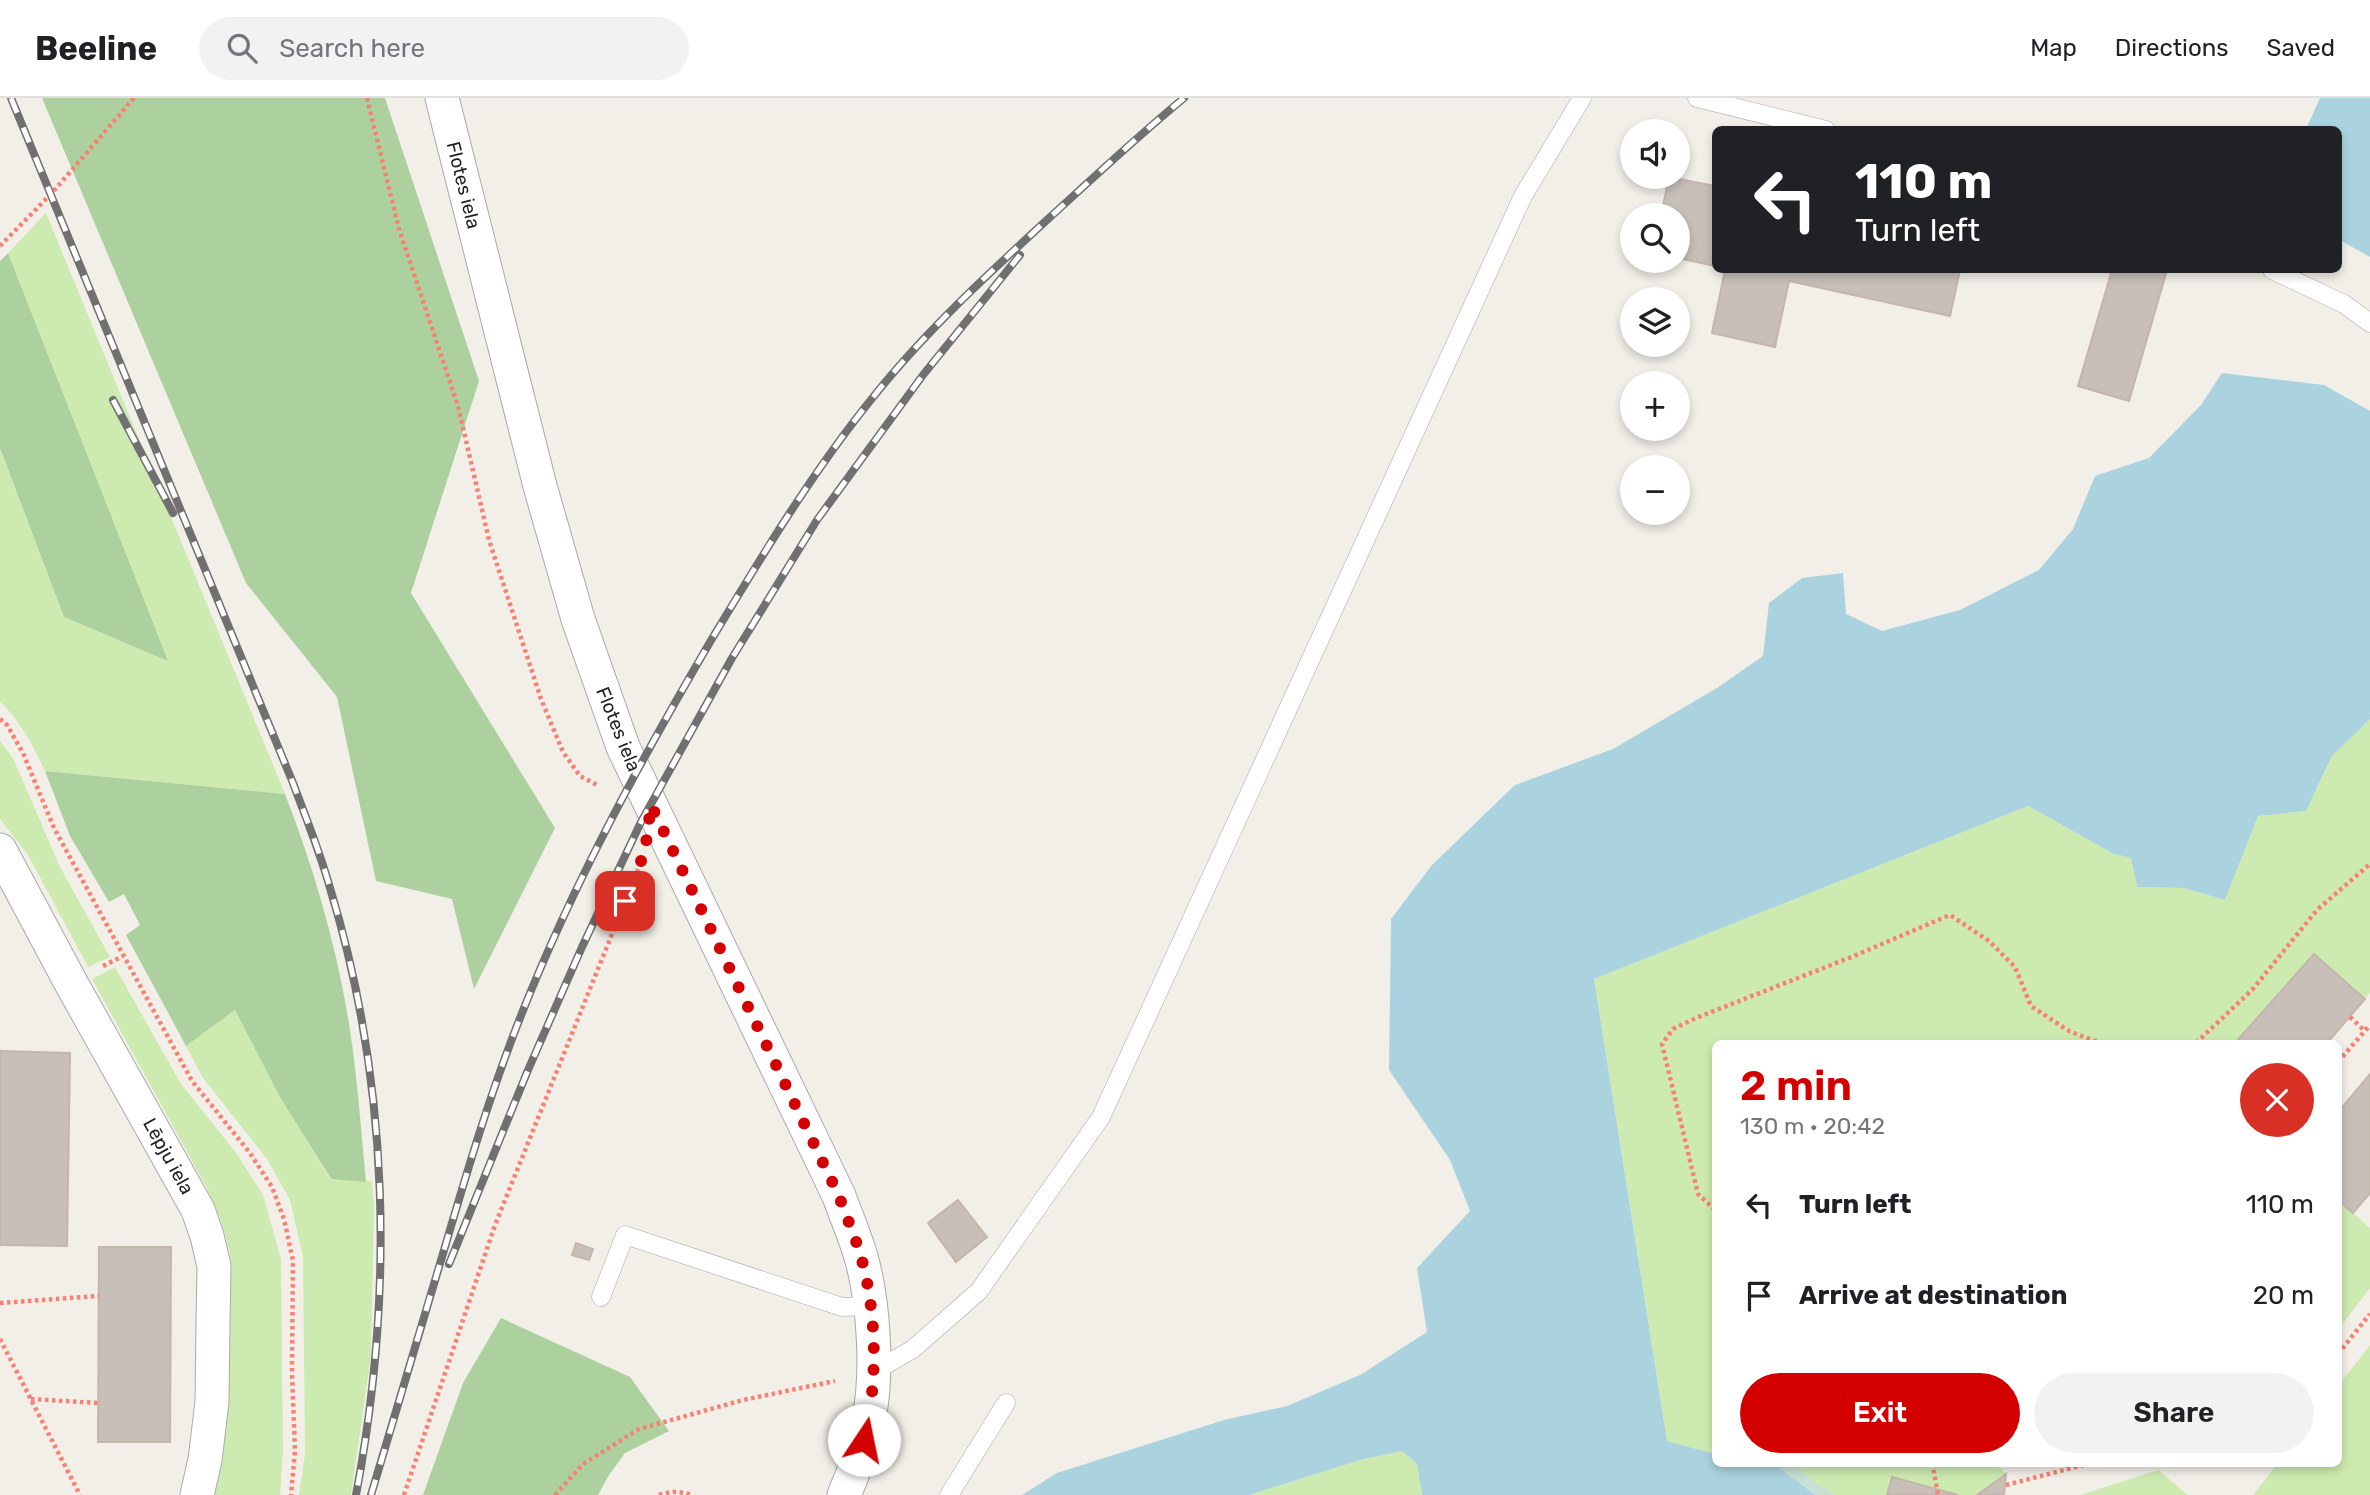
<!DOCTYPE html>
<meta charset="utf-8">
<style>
:root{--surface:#fff;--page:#f2f2f2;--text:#202124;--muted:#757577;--line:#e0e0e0;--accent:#d40000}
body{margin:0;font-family:Rubik,sans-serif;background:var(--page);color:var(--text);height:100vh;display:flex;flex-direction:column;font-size:26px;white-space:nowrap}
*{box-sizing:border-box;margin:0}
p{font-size:23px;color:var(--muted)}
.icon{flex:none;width:38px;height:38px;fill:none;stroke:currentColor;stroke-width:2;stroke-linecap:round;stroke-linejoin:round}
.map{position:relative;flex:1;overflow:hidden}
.panel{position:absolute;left:1712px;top:942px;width:630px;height:427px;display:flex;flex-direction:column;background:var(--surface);border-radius:10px;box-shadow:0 4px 10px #0003}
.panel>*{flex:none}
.guide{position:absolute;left:1712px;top:28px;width:630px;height:147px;border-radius:10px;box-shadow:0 4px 10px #0003;background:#202124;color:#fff;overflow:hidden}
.fabs{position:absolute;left:1620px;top:21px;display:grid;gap:14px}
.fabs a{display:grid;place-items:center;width:70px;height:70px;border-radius:50%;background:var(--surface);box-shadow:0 4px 10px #0003;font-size:35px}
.pin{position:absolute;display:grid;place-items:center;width:60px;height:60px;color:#fff;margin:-30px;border-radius:14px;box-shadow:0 4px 10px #0006}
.me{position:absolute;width:77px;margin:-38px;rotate:11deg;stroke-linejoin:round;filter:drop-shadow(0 0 5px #0008)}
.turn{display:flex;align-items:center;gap:24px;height:147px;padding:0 28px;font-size:32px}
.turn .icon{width:91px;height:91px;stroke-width:2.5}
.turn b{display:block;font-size:49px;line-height:60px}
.round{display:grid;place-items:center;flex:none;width:74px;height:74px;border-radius:37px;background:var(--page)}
.summary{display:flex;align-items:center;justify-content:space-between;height:119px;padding:0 28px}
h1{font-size:42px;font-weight:600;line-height:52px;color:var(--accent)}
.cta{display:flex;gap:14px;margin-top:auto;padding:14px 28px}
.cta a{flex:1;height:80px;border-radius:42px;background:var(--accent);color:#fff;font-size:28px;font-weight:600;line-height:80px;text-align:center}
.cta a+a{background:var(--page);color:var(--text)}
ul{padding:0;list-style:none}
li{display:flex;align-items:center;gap:21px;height:91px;padding:0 28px}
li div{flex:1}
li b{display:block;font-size:26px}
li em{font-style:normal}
header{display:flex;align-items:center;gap:42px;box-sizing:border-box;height:98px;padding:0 35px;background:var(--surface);border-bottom:2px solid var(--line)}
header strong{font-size:33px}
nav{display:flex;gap:38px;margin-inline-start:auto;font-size:24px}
.search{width:490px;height:63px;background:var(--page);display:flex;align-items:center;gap:18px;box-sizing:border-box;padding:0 24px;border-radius:38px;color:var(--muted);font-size:26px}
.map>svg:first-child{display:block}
.grass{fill:#cdebb0}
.forest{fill:#add19e}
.wetland{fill:#c6e0d4}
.water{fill:#aad3df}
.building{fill:#c7bfb8;stroke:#c4b6ab;stroke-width:2}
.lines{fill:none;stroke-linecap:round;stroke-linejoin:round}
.service-casing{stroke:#a9a9a9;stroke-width:19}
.minor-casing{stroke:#a9a9a9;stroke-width:35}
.path{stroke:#fa8072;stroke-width:4.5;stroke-dasharray:3.5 3.5;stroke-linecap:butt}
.service{stroke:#fff;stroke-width:18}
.minor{stroke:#fff;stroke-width:33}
.rail-casing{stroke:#707070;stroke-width:8}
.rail{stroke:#fff;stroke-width:5;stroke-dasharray:16;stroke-linecap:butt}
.route{stroke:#d40000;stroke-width:12;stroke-dasharray:0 21.6}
.labels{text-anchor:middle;stroke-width:5;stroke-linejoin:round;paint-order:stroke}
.street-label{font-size:19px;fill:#222;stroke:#fff}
</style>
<header>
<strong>Beeline</strong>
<div class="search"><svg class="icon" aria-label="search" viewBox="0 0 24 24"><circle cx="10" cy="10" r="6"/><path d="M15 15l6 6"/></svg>Search here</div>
<nav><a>Map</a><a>Directions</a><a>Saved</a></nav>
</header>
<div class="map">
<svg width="2370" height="1397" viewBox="0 0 2370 1397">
<rect width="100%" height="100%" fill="#f2efe9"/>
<path class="grass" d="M 46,115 L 285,696 L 45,673 C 33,648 21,623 0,604 L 0,350 L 64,519 L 167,562 L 8,155 Z
M 2370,621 L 2370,895 L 2327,945 L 1715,945 L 1715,1356 L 1667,1343 L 1594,881 L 2028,708 L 2114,756 L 2131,760 L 2137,789 L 2184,790 L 2225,802 L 2258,718 L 2306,713 L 2332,658 Z
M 0,643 L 13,660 L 60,769 L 110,859 L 88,869 L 28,757 L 0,721 Z
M 115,869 L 181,986 L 237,1056 L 263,1097 L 281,1161 L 283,1353 L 280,1397 L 207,1397 L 229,1236 L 230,1155 L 221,1123 L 208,1092 L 92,881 Z
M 235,912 L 280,998 L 330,1081 L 372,1083 L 374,1112 L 371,1258 L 351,1397 L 299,1397 L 305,1356 L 303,1159 L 290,1102 L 267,1061 L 203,980 L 186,948 Z
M 2338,1102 L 2370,1130 L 2370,1190 L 2338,1232 Z
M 2370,1247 L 2370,1397 L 2253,1397 L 2278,1365 L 2338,1365 L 2338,1288 Z
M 1402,1353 L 1417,1366 L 1422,1397 L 1249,1397 L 1360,1362 Z
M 1788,1365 L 1996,1365 L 2006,1376 L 2004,1397 L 1835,1397 Z
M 2158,1372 L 2188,1397 L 2080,1397 Z"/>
<path class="forest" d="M 42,0 L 385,0 L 479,283 L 411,495 L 555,730 L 474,891 L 452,801 L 376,783 L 337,599 L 246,485 Z
M 8,155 L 168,563 L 64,519 L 0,350 L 0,163 Z
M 45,673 L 285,696 C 318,781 343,870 354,961 C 359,1001 362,1043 366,1084 L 331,1081 L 280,999 L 235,912 L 186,948 L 126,837 L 140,827 L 124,796 L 109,804 L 70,738 Z
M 501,1220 L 630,1279 L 669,1333 L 625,1355 L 609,1377 L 598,1397 L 423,1397 L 463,1285 Z"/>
<path class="wetland" d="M 1761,1365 L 1788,1365 L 1835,1397 L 1815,1397 L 1777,1368 L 1759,1368 Z"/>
<path class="water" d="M 2320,0 L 2370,0 L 2370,159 L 2338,141 L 2338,32 L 2306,31 Z
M 2222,275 L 2324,287 L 2370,313 L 2370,621 L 2332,658 L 2306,713 L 2258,718 L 2225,802 L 2184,790 L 2137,789 L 2131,760 L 2114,756 L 2028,708 L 1594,881 L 1667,1343 L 1715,1356 L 1715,1365 L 1777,1368 L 1815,1397 L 1422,1397 L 1417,1366 L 1402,1353 L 1360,1362 L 1249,1397 L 1022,1397 L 1057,1375 L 1224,1322 L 1287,1308 L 1360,1277 L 1427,1234 L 1417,1170 L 1470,1113 L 1450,1062 L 1389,972 L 1391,821 L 1432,767 L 1515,687 L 1613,651 L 1717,590 L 1763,558 L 1769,505 L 1802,480 L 1843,475 L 1846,516 L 1882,533 L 1960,512 L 2039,472 L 2073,431 L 2095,378 L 2149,360 L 2201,307 Z"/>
<path class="building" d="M 1669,79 L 1715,88 L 1715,168 L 1678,160 L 1678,117 L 1661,117 Z
M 1725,172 L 1960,172 L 1950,218 L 1789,183 L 1775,249 L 1712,235 Z
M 2112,172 L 2167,172 L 2129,303 L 2078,288 Z
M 2314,856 L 2365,901 L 2327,945 L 2235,945 Z
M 0,953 L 70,955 L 67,1148 L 0,1147 Z
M 2370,976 L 2370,1095 L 2353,1115 L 2338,1102 L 2338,1014 Z
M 958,1102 L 987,1139 L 956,1164 L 928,1125 Z
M 576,1145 L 593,1151 L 589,1162 L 572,1157 Z
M 99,1149 L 171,1149 L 170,1344 L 98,1344 Z
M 2006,1376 L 2004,1397 L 1977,1397 Z
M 1892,1379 L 1958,1397 L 1887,1397 Z"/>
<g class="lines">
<g class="service-casing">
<path id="service" d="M 1697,0 L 1826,32
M 2272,172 L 2344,206 L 2370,225
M 601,1199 L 625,1137 L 842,1209 L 870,1208
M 873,1274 L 913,1251 L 979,1193 L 1101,1019 L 1523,98 L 1582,0
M 949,1397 L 1006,1305"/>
</g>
<g class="minor-casing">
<path id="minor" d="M 442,0 L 540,388 L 578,521 L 623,649 L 839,1098 C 846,1118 855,1138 861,1159 C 874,1204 878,1275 869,1320 C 864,1347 855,1372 844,1397
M 0,752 L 71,885 L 198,1112 L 207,1138 L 214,1168 L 213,1226 L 212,1304 L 205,1362 L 197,1397"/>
</g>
<path class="path" d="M 367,0 L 399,131 L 458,308 L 489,442 L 541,601 L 563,654 L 580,678 L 599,688
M 0,148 L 51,96 L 134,0
M 0,621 L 7,627 L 23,655 L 54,730 L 192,983 L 250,1055 L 272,1089 L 284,1121 L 293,1163 L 292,1274 L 295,1353 L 291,1397
M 103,868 L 123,858
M 2350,919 L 2365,933
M 2196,945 L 2252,892 L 2317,812 L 2370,766
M 2338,964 L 2370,927
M 1715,1112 L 1698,1096 L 1662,946 L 1673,931 L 1696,920 L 1854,858 L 1950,817 L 1989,843 L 2015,869 L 2031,908 L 2069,933 L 2100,945
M 0,1205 L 99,1198
M 0,1241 L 80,1397
M 2338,1256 L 2370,1216
M 31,1301 L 98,1305
M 1934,1365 L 1933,1369 L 1938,1397
M 2006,1387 L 2091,1365
M 404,1397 L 495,1127 L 639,769
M 555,1397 L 583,1366 L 639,1331 L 743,1302 L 835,1283
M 659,1397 C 671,1393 680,1393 692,1397"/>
<use href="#service" class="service"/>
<use href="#minor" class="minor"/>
<g class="rail-casing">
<path id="rail" d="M 11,0 L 293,685 C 306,720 320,754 330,790 C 390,987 394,1196 356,1397
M 113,302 L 173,415
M 449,1166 L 528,972 L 582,849 L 641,724 L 732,560 L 817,422 L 923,277 L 1020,157
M 371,1397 C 395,1318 418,1238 442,1159 C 466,1077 490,995 522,915 C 574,784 642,660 713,539 C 763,456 813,373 874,298 C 926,233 987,177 1048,121 C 1093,80 1137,39 1184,0"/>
</g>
<use href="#rail" class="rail"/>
</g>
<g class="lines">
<path class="route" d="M 625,803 L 645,753 L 651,707 L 839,1098 C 846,1118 855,1138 861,1159 C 877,1214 878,1287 864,1342"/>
</g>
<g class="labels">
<g class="street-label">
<text transform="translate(464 87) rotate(76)" y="7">Flotes iela</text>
<text transform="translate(619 631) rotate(68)" y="7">Flotes iela</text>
<text transform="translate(169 1058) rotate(61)" y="7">Lēpju iela</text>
</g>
</g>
</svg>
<div class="fabs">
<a><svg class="icon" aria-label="sound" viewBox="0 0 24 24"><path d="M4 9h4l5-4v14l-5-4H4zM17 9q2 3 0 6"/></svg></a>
<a><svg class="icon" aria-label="search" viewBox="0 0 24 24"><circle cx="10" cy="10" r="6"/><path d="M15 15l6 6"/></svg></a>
<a><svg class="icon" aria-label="layers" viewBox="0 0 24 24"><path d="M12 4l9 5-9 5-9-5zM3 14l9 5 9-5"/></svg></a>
<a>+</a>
<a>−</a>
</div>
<div class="pin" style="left:625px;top:803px;background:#d93025"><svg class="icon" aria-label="arrive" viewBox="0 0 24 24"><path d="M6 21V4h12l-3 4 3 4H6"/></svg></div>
<svg class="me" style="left:864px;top:1342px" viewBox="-20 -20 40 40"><circle r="19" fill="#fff"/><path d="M0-13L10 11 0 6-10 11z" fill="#d40000"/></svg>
<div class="guide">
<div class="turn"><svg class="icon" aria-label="left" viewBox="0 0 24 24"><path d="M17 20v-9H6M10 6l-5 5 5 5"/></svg><div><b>110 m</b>Turn left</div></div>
</div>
<section class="panel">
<div class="summary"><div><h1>2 min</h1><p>130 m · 20:42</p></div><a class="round" style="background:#d93025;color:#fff"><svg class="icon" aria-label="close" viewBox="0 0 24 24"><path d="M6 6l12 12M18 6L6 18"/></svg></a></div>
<ul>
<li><svg class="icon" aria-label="left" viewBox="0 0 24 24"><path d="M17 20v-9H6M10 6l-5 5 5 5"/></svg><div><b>Turn left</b></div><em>110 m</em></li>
<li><svg class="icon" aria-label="arrive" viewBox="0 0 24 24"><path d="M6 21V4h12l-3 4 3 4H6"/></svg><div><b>Arrive at destination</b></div><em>20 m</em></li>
</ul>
<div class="cta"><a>Exit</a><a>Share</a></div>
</section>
</div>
